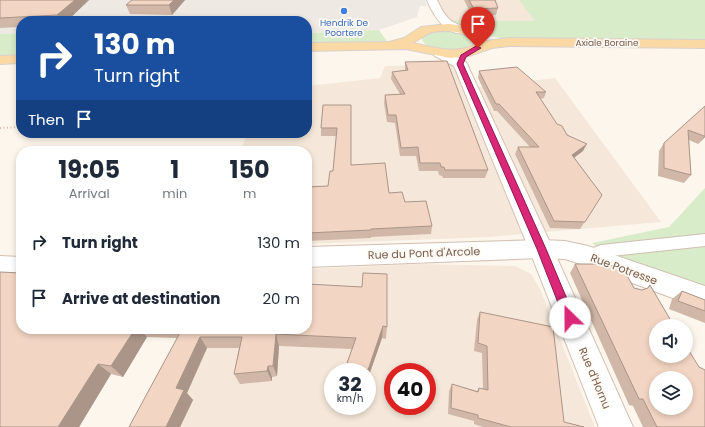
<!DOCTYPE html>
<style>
:root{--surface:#fff;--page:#f2f2f3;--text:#1f2937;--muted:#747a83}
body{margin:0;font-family:Poppins,sans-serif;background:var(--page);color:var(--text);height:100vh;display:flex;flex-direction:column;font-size:15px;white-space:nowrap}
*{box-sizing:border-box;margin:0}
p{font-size:13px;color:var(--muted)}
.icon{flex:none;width:22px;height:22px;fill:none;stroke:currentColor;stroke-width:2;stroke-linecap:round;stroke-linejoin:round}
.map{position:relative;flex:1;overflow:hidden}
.details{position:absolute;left:16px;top:146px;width:296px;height:188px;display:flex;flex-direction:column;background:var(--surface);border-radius:16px;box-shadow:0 2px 6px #0003}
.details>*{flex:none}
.top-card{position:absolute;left:16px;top:16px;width:296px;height:122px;border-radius:16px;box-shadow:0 2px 6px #0003;background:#1a4fa0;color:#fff;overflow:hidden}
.buttons{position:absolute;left:649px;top:319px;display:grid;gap:8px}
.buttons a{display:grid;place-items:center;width:44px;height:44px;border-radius:50%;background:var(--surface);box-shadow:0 2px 6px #0003;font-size:20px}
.speed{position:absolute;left:324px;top:363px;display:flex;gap:8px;font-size:20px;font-weight:700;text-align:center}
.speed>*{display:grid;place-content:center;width:52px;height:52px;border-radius:50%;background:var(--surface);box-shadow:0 2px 6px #0003;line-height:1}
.speed small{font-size:10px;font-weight:400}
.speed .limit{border:6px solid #d22;background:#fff;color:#111}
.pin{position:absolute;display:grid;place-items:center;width:34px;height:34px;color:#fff;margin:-41px -17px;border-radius:50% 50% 50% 0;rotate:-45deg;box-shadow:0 0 4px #0007}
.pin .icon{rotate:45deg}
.me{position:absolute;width:44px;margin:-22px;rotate:337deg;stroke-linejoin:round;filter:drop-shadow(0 0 3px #0008)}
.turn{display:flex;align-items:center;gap:14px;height:84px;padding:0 12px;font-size:18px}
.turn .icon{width:52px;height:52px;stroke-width:2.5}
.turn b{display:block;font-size:28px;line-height:34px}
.then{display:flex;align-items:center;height:38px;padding:0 12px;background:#0003;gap:8px;font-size:15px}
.eta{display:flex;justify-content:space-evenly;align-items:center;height:68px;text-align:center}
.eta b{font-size:24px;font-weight:700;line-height:28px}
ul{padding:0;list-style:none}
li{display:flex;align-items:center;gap:12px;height:56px;padding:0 12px}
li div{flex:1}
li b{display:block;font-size:15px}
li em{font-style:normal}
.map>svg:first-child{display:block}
.residential{fill:#f5e8da;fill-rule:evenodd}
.industrial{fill:#efe9e4}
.green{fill:#d8ecc9}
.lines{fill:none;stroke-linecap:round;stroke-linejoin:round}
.lane-casing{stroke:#d1beb0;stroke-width:2}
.street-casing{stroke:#d1beb0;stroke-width:2}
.secondary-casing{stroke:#d6c0b0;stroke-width:2}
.primary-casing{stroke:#dad1cd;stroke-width:2}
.path{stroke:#d9b8a5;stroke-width:2;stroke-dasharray:1 2.5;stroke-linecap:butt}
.lane{fill:#fff;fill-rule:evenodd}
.street{fill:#fff;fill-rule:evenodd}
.secondary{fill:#fff;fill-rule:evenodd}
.primary{fill:#fbd9a5;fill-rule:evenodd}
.wall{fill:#d1b7a8}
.shaded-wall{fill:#aa9588}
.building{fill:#f3d5c3;stroke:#aa9588;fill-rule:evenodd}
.route{fill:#db2777;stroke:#8e194d}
.shop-dot{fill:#3f7fe0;stroke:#fffaf3;stroke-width:1.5}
.labels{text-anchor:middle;stroke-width:3.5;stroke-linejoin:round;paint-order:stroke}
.far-shop-label{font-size:9px;fill:#366cbe;stroke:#fffaf3}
.far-street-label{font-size:9px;fill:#7a5c4d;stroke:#fffaf3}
.street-label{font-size:11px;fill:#7a5c4d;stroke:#fffaf3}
</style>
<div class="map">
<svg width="705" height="427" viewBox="0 0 705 427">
<rect width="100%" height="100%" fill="#fdf6ec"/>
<path class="residential" d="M 428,0 L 521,0 L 536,21 L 447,20 Z
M 460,64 L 470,88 L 555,78 L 661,222 L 489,237 L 307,244 L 307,151 L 241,151 L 247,133 L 307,133 L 307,86 L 380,78 L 385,66 Z
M 418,264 L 515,266 L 531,274 L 540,289 L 595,427 L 144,427 L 190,329 L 307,329 L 307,269 ZM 333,372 L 367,372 L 367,406 L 333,406 ZM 393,372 L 427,372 L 427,406 L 393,406 Z"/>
<path class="industrial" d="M 0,0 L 425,0 L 428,6 L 420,6 L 417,17 L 379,30 L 307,33 L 307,21 L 21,21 L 21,33 L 0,34 Z"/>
<path class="green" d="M 519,0 L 705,0 L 705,42 L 499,38 L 482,34 L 447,20 L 535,21 Z
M 379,30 L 389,44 L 307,47 L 307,33 Z
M 436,31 C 448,30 463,30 472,41 L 472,44 C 463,53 423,53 422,38 L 429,33 Z
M 21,33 L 21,59 L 0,59 L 0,34 Z
M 705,188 L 705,292 L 611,259 L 592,243 L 669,227 Z"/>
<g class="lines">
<g class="lane-casing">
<path id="lane" d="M 705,234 L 705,246 L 602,257 L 588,262 L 583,260 L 580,256 L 583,252 L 601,245 Z"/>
</g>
<g class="street-casing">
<path id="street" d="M 541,240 L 565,241 L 588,246 L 705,286 L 705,310 L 584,265 L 565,259 L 541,258 L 307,267 L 307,247 Z
M 0,256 L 21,257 L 21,277 L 0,276 Z"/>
</g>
<g class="secondary-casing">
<path id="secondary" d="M 427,0 L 437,0 C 441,8 445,17 453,22 C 458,25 464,26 468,30 L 466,33 C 446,37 433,15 427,0 Z
M 440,49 L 465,61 L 467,64 L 553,249 L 633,427 L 599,427 L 529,249 L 454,66 L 435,56 L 433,53 L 435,50 Z"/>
</g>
<g class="primary-casing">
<path id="primary" d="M 448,24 C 463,25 476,28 485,41 L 509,38 L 705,40 L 705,48 L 509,46 L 492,48 L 469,56 L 450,58 L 406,49 L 307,51 L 307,43 L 389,42 L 404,38 L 421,27 ZM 439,31 C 452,31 466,31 474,43 L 472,46 C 453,54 433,47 413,43 L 429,33 Z
M 21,55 L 21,63 L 0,64 L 0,56 Z"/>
</g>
<path class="path" d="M 0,128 L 21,127"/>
<use href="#lane" class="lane"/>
<use href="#street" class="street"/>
<use href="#secondary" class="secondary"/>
<use href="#primary" class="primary"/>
</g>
<path class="wall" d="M 0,0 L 89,0 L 67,21 L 21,21 L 21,27 L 0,28 Z
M 132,0 L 185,0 L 172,15 L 130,14 L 126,5 Z
M 464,0 L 495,0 L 498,8 L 496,15 L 472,16 Z
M 405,62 L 488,170 L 485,178 L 443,178 L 442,176 L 439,175 L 438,171 L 419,171 L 416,156 L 400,156 L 395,123 L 387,122 L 384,103 L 385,95 L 400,94 L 391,79 L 392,72 L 405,71 Z
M 479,71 L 546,92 L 544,98 L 540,99 L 557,124 L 583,151 L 574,158 L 602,195 L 580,229 L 550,228 L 515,154 L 518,147 L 530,147 L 497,111 L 494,111 L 478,78 Z
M 351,105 L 351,165 L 389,193 L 405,202 L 432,226 L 431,234 L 371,237 L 371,238 L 307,241 L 307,187 L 328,186 L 333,171 L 336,136 L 321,136 L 321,128 Z
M 705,106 L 705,137 L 698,144 L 689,140 L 691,175 L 684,183 L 658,176 L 659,151 L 664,143 Z
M 575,264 L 634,288 L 642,290 L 646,289 L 650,285 L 705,427 L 643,427 L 633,406 L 629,405 L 570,273 Z
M 307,284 L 387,327 L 386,339 L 382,338 L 367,381 L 367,372 L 347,372 L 347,363 L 352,349 L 279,346 L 277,376 L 272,377 L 272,381 L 240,384 L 234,374 L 239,348 L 207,348 L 187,393 L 193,400 L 180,427 L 177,338 L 147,337 L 123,377 L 111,374 L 79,427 L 0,427 L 21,329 L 307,329 Z
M 682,291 L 705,300 L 705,323 L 669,309 L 672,299 Z
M 480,312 L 564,422 L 584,427 L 483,427 L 474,424 L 474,421 L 448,414 L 449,391 L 452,384 L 477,391 L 479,388 L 483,389 L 482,353 L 474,351 L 477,320 Z"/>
<path class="shaded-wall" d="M 75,0 L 89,0 L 67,21 L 60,21 L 57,15 Z
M 174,0 L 185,0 L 172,15 L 169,5 Z
M 705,136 L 705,137 L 698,144 Z
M 587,144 L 583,151 L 568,162 L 572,155 Z
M 383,326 L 382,338 L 367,381 L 368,370 Z
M 135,329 L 140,329 L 147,337 L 123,377 L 111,366 Z
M 276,334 L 279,346 L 277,376 L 273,366 Z
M 200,337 L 207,348 L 187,393 L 193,400 L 180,427 L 166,427 L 176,388 Z
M 98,364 L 111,374 L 79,427 L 58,427 Z
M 268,366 L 272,377 L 272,381 L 267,371 Z"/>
<path class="building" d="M 0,0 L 75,0 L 57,15 L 0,18 Z
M 132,0 L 174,0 L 169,5 L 126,5 Z
M 469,0 L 495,0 L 498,8 L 474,9 Z
M 447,61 L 488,170 L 445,170 L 444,167 L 441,167 L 440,163 L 420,163 L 418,147 L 401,148 L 396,115 L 388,115 L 385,95 L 405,94 L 392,72 L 408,70 L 405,62 Z
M 517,67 L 546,92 L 536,92 L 557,124 L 562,126 L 567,135 L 587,144 L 572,155 L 602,195 L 585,222 L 554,221 L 518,147 L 539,147 L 499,104 L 496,104 L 479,71 Z
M 323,105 L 351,105 L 351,165 L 385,163 L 389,193 L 402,192 L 405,202 L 426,201 L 432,226 L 371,229 L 371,230 L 307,233 L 307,187 L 328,186 L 330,171 L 333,171 L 337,128 L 321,128 Z
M 705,106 L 705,136 L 704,136 L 688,130 L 691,175 L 664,168 L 664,143 Z
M 575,264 L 608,264 L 624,270 L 634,288 L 642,290 L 648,288 L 650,285 L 674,326 L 656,326 L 656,356 L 686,356 L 686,346 L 699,367 L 705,370 L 705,427 L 657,427 L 643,399 L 639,399 ZM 656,378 L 686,378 L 686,408 L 656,408 Z
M 0,272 L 21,273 L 21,329 L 135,329 L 111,366 L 98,364 L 58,427 L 0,427 Z
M 363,273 L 387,274 L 387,327 L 383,326 L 368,370 L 347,363 L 356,338 L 276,334 L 273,366 L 268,366 L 267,371 L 234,374 L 242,337 L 200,337 L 176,388 L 184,390 L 166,427 L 129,427 L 182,329 L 307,329 L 307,284 L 362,287 Z
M 682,291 L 705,300 L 705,311 L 678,301 Z
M 480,312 L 553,327 L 564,422 L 584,427 L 511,427 L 478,418 L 478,415 L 451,408 L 452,384 L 478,392 L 479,388 L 488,390 L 487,346 L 478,343 Z"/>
<path class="route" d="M 476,46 L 481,48 L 466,57 L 463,64 L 546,249 L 575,318 L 574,322 L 570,324 L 566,322 L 564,318 L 537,249 L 457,64 L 461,55 Z"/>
<circle class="shop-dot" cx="344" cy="11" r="4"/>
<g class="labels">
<g class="far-shop-label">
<text x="344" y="26">Hendrik De<tspan x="344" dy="10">Poortere</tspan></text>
</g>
<g class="far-street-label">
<text x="607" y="46">Axiale Boraine</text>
</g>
<g class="street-label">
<text transform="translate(424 253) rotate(-2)" y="4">Rue du Pont d'Arcole</text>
<text transform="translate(624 269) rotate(20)" y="4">Rue Potresse</text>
<text transform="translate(595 378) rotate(67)" y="4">Rue d'Hornu</text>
</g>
</g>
</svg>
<div class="buttons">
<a><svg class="icon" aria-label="sound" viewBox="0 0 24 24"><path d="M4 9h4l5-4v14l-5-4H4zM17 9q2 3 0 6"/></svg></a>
<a><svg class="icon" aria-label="layers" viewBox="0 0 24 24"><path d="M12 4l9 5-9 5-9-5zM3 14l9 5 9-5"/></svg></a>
</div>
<div class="speed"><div>32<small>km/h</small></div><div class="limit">40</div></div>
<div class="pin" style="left:478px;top:48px;background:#d93025"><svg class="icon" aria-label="arrive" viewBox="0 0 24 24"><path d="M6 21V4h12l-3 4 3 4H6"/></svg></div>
<svg class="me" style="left:570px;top:318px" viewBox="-20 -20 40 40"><circle r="19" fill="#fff"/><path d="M0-13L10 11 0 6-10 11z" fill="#db2777"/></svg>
<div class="top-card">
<div class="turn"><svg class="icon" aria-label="right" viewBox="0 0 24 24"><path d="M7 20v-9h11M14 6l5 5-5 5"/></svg><div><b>130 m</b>Turn right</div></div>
<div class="then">Then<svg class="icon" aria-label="arrive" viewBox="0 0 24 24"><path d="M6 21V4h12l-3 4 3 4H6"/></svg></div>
</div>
<section class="details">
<div class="eta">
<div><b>19:05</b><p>Arrival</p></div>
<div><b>1</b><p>min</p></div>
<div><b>150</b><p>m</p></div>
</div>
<ul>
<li><svg class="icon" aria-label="right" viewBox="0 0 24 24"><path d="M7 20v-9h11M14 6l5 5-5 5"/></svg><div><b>Turn right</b></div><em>130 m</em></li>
<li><svg class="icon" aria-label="arrive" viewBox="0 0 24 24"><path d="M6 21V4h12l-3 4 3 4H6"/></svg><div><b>Arrive at destination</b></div><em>20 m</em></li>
</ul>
</section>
</div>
